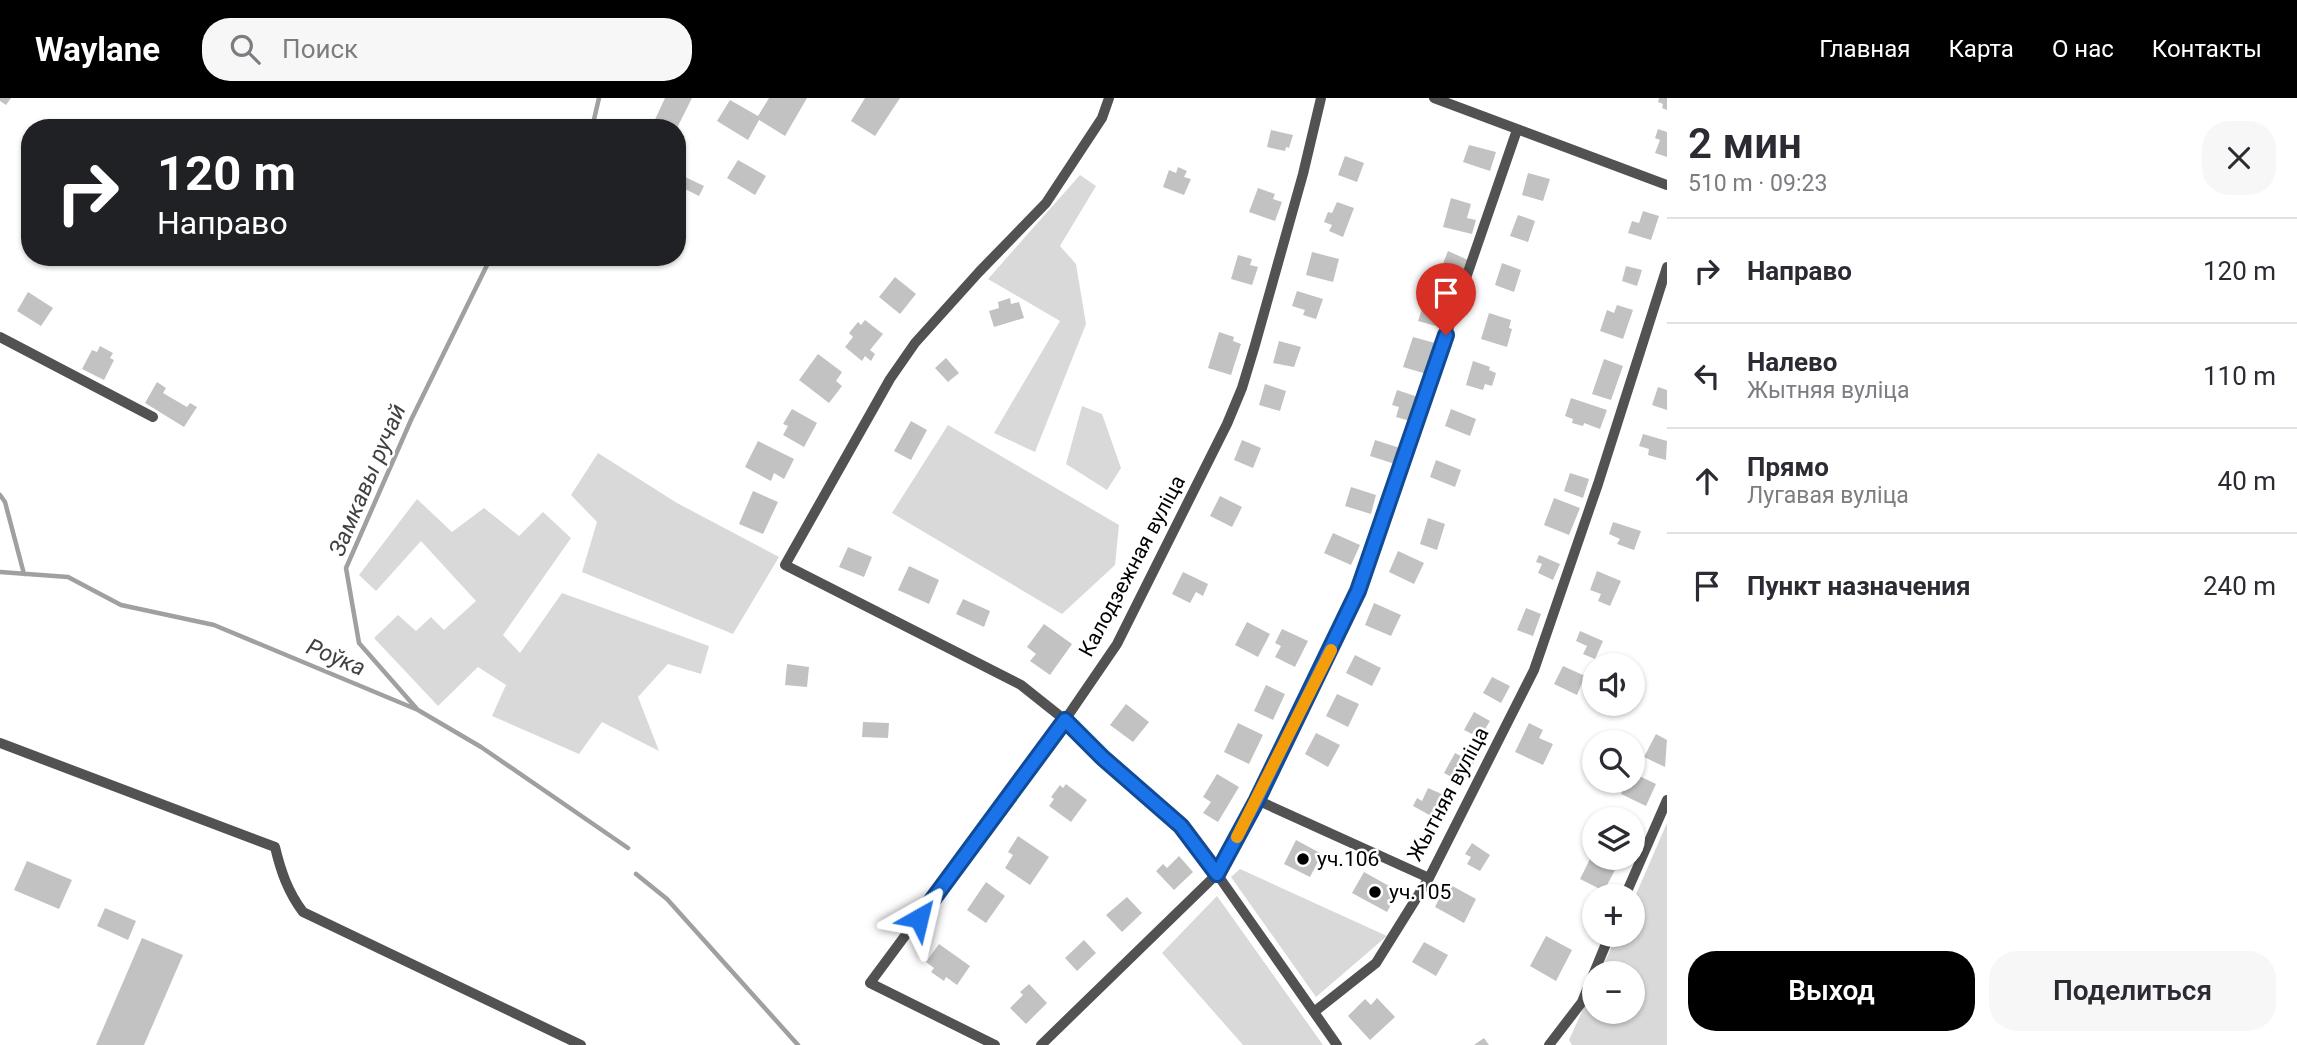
<!DOCTYPE html>
<html lang="ru">
<meta charset="utf-8">
<style>
:root{--surface:#fff;--page:#f7f7f7;--text:#2b2b33;--muted:#7c7c81;--line:#e1e1e2;--accent:#000}
body{margin:0;font-family:Roboto,sans-serif;background:var(--page);color:var(--text);height:100vh;display:flex;flex-direction:column;font-size:26px;white-space:nowrap}
*{box-sizing:border-box;margin:0}
p{font-size:23px;color:var(--muted)}
.icon{flex:none;width:38px;height:38px;fill:none;stroke:currentColor;stroke-width:2;stroke-linecap:round;stroke-linejoin:round}
.map{position:relative;flex:1;overflow:hidden}
.details{display:flex;flex-direction:column;background:var(--surface);width:630px}
.details>*{flex:none}
.guide{position:absolute;left:21px;top:21px;width:665px;height:147px;border-radius:28px;box-shadow:0 2px 5px #0004;background:#202124;color:#fff;overflow:hidden}
.fabs{position:absolute;left:1582px;top:555px;display:grid;gap:14px}
.fabs a{display:grid;place-items:center;width:63px;height:63px;border-radius:50%;background:var(--surface);box-shadow:0 2px 5px #0004;font-size:35px}
.pin{position:absolute;display:grid;place-items:center;width:60px;height:60px;color:#fff;margin:-72px -30px;border-radius:50% 50% 50% 0;rotate:-45deg;box-shadow:0 0 7px #0007}
.pin .icon{rotate:45deg}
.me{position:absolute;width:77px;margin:-38px;rotate:37deg;stroke-linejoin:round;filter:drop-shadow(0 0 5px #0008)}
.turn{display:flex;align-items:center;gap:24px;height:147px;padding:0 21px;font-size:32px}
.turn .icon{width:91px;height:91px;stroke-width:2.5}
.turn b{display:block;font-size:49px;line-height:60px}
.round{display:grid;place-items:center;flex:none;width:74px;height:74px;border-radius:28px;background:var(--page)}
.summary{display:flex;align-items:center;justify-content:space-between;height:119px;padding:0 21px}
h1{font-size:42px;font-weight:600;line-height:52px}
.action{display:flex;gap:14px;margin-top:auto;padding:14px 21px}
.action a{flex:1;height:80px;border-radius:28px;background:var(--accent);color:#fff;font-size:28px;font-weight:600;line-height:80px;text-align:center}
.action a+a{background:var(--page);color:var(--text)}
ul{padding:0;list-style:none}
li{display:flex;align-items:center;gap:21px;height:105px;padding:0 21px;border-top:2px solid var(--line)}
li div{flex:1}
li b{display:block;font-size:26px}
li em{font-style:normal}
header{display:flex;align-items:center;gap:42px;box-sizing:border-box;height:98px;padding:0 35px;background:var(--accent);color:#fff}
header strong{font-size:33px}
nav{display:flex;gap:38px;margin-inline-start:auto;font-size:24px}
.search{width:490px;height:63px;background:var(--page);display:flex;align-items:center;gap:18px;box-sizing:border-box;padding:0 24px;border-radius:28px;color:var(--muted);font-size:26px}
main{display:flex;flex:1;min-height:0}
.map>svg:first-child{display:block}
.green{fill:#d9d9d9}
.lines{fill:none;stroke-linecap:round;stroke-linejoin:round}
.stream{stroke:#a0a0a0;stroke-width:4.5}
.building{fill:#c2c2c2}
.street{stroke:#525252;stroke-width:10}
.route-casing{stroke:#114b97;stroke-width:18}
.route{stroke:#1a73e8;stroke-width:12}
.slow{stroke:#f59e0b;stroke-width:12}
.poi-dot{fill:#000;stroke:#fff;stroke-width:2.5}
.labels{text-anchor:middle;stroke-width:5;stroke-linejoin:round;paint-order:stroke}
.street-label{font-size:21px;fill:#000;stroke:#fff}
.poi-label{font-size:21px;fill:#000;stroke:#fff;text-anchor:start}
.water-label{font-size:23px;font-style:italic;fill:#414141;stroke:#fff}
</style>
<header>
<strong>Waylane</strong>
<div class="search"><svg class="icon" aria-label="search" viewBox="0 0 24 24"><circle cx="10" cy="10" r="6"/><path d="M15 15l6 6"/></svg>Поиск</div>
<nav><a>Главная</a><a>Карта</a><a>О нас</a><a>Контакты</a></nav>
</header>
<main>
<div class="map">
<svg width="1667" height="947" viewBox="0 0 1667 947">
<rect width="100%" height="100%" fill="#fff"/>
<path class="green" d="M 1080,77 L 1096,88 L 1060,148 L 1076,166 L 1086,226 L 1035,354 L 994,335 L 1060,223 L 988,181 Z
M 1082,308 L 1102,316 L 1121,370 L 1107,392 L 1066,366 Z
M 948,327 L 1119,427 L 1115,467 L 1062,516 L 892,415 Z
M 598,355 L 677,405 L 779,459 L 733,536 L 582,474 L 597,424 L 571,397 Z
M 417,401 L 452,434 L 484,410 L 519,438 L 543,414 L 571,440 L 503,537 L 520,555 L 562,495 L 709,548 L 701,576 L 668,566 L 638,599 L 659,653 L 602,624 L 579,656 L 492,618 L 506,587 L 478,569 L 438,608 L 374,540 L 398,517 L 416,533 L 431,519 L 444,532 L 476,503 L 421,443 L 376,493 L 359,477 Z
M 1667,725 L 1667,947 L 1572,947 L 1569,942 L 1594,887 L 1594,914 L 1633,914 L 1633,875 L 1600,875 L 1617,837 L 1633,836 L 1633,803 Z
M 1240,771 L 1387,838 L 1316,899 L 1231,779 Z
M 1217,798 L 1323,947 L 1243,947 L 1162,855 Z"/>
<g class="lines">
<path class="stream" d="M 592,30 L 599,0
M 0,397 L 5,404 L 24,476
M 0,474 L 68,479 L 121,507 L 214,527 L 418,612 L 481,649 L 628,750
M 417,611 L 359,545 L 346,470 L 411,322 L 491,159
M 636,776 L 667,801 L 798,947"/>
</g>
<path class="building" d="M 0,0 L 11,0 L 6,7 L 0,3 Z
M 665,0 L 692,0 L 677,30 L 651,30 Z
M 769,0 L 807,0 L 785,38 L 759,22 L 748,42 L 717,23 L 730,2 L 758,18 Z
M 865,0 L 900,0 L 875,38 L 851,23 Z
M 1659,0 L 1667,0 L 1667,12 L 1662,10 L 1663,6 L 1658,4 Z
M 1658,31 L 1667,34 L 1667,59 L 1655,55 L 1660,42 L 1655,40 Z
M 1271,32 L 1293,37 L 1289,50 L 1286,49 L 1285,53 L 1267,49 Z
M 1469,47 L 1496,54 L 1490,73 L 1463,64 Z
M 1345,58 L 1364,65 L 1357,84 L 1338,77 Z
M 738,62 L 766,78 L 755,97 L 727,80 Z
M 1178,69 L 1187,73 L 1184,79 L 1191,81 L 1184,97 L 1163,89 L 1169,72 L 1176,75 Z
M 677,75 L 704,88 L 699,98 L 677,87 Z
M 1528,75 L 1550,81 L 1543,103 L 1522,97 Z
M 1258,90 L 1275,96 L 1273,101 L 1282,104 L 1275,123 L 1249,114 Z
M 1451,100 L 1471,106 L 1467,120 L 1476,122 L 1472,136 L 1443,129 Z
M 1337,104 L 1354,110 L 1343,139 L 1329,133 L 1332,127 L 1324,124 L 1328,114 L 1332,115 Z
M 1643,113 L 1659,118 L 1651,142 L 1628,135 L 1632,123 L 1639,125 Z
M 1518,117 L 1535,123 L 1528,144 L 1510,138 Z
M 1448,153 L 1468,162 L 1458,186 L 1438,178 Z
M 1312,154 L 1339,161 L 1333,184 L 1306,177 Z
M 1238,157 L 1252,161 L 1250,167 L 1258,169 L 1252,187 L 1231,181 Z
M 1502,165 L 1521,172 L 1514,194 L 1495,187 Z
M 1626,168 L 1642,172 L 1637,188 L 1622,183 Z
M 895,179 L 916,196 L 900,216 L 879,199 Z
M 1297,193 L 1323,201 L 1316,221 L 1303,217 L 1305,212 L 1292,208 Z
M 28,194 L 53,210 L 41,228 L 17,213 Z
M 1010,200 L 1011,206 L 1019,204 L 1024,220 L 994,229 L 989,213 L 999,210 L 998,204 Z
M 1433,205 L 1450,211 L 1443,230 L 1418,223 L 1422,211 L 1430,213 Z
M 1617,207 L 1633,212 L 1623,241 L 1600,233 L 1607,212 L 1614,215 Z
M 1489,215 L 1511,222 L 1509,230 L 1512,231 L 1507,249 L 1481,241 Z
M 865,222 L 883,236 L 870,252 L 875,256 L 871,263 L 865,258 L 862,263 L 845,249 L 853,239 L 849,235 L 858,224 L 861,227 Z
M 1219,234 L 1234,239 L 1233,243 L 1241,246 L 1231,277 L 1208,270 Z
M 1413,239 L 1435,245 L 1431,257 L 1435,258 L 1430,277 L 1403,269 Z
M 1279,243 L 1301,249 L 1294,269 L 1273,265 Z
M 100,248 L 113,255 L 110,260 L 114,262 L 104,282 L 82,271 L 92,252 L 97,254 Z
M 818,256 L 842,274 L 836,283 L 842,288 L 829,305 L 799,282 Z
M 946,260 L 959,275 L 948,284 L 935,270 Z
M 1604,261 L 1623,268 L 1611,302 L 1592,296 Z
M 1473,263 L 1490,269 L 1489,272 L 1496,275 L 1492,288 L 1485,286 L 1483,292 L 1466,287 Z
M 157,284 L 166,290 L 163,295 L 187,309 L 190,305 L 197,309 L 184,329 L 145,305 Z
M 1265,286 L 1286,293 L 1280,313 L 1259,307 Z
M 1658,289 L 1667,292 L 1667,312 L 1652,307 Z
M 1397,292 L 1418,299 L 1410,323 L 1396,319 L 1399,309 L 1392,307 Z
M 1571,300 L 1607,312 L 1600,331 L 1584,325 L 1583,328 L 1572,325 L 1573,321 L 1565,318 Z
M 792,311 L 817,325 L 804,349 L 783,337 L 788,328 L 783,326 Z
M 1451,311 L 1476,321 L 1470,338 L 1445,328 Z
M 911,323 L 927,332 L 911,362 L 894,353 Z
M 1643,336 L 1667,343 L 1666,362 L 1648,357 L 1649,351 L 1639,348 Z
M 1242,342 L 1261,350 L 1253,370 L 1234,362 Z
M 1375,342 L 1400,350 L 1395,366 L 1370,358 Z
M 758,343 L 794,361 L 784,381 L 774,375 L 771,383 L 745,369 Z
M 1436,362 L 1461,372 L 1455,389 L 1430,379 Z
M 1570,375 L 1589,381 L 1583,400 L 1564,393 Z
M 1351,389 L 1376,397 L 1371,416 L 1345,408 Z
M 753,393 L 778,404 L 763,436 L 739,426 Z
M 1220,398 L 1242,409 L 1232,429 L 1210,418 Z
M 1554,400 L 1580,410 L 1569,437 L 1544,427 Z
M 1428,420 L 1445,426 L 1437,452 L 1420,446 Z
M 1613,424 L 1641,433 L 1634,452 L 1617,446 L 1620,441 L 1609,436 Z
M 1333,435 L 1360,447 L 1351,467 L 1324,455 Z
M 848,449 L 872,459 L 864,479 L 839,469 Z
M 1398,453 L 1424,465 L 1414,486 L 1389,474 Z
M 1539,457 L 1560,466 L 1553,482 L 1538,475 L 1542,466 L 1536,464 Z
M 909,468 L 939,482 L 929,506 L 898,492 Z
M 1597,473 L 1621,483 L 1610,508 L 1598,503 L 1601,496 L 1590,492 Z
M 1183,474 L 1208,486 L 1203,498 L 1196,494 L 1190,505 L 1172,496 Z
M 963,501 L 990,513 L 984,529 L 956,516 Z
M 1374,505 L 1401,517 L 1391,538 L 1365,527 Z
M 1526,510 L 1541,516 L 1533,538 L 1517,532 Z
M 1247,524 L 1270,536 L 1258,559 L 1235,547 Z
M 1044,526 L 1072,546 L 1050,577 L 1030,563 L 1036,556 L 1027,549 Z
M 1282,531 L 1308,543 L 1295,569 L 1275,559 L 1281,548 L 1275,545 Z
M 1580,533 L 1603,543 L 1595,561 L 1583,556 L 1587,548 L 1576,543 Z
M 1355,557 L 1381,570 L 1372,588 L 1346,575 Z
M 787,566 L 809,569 L 807,589 L 785,587 Z
M 1563,568 L 1585,578 L 1577,597 L 1554,586 Z
M 1492,579 L 1510,588 L 1501,605 L 1483,595 Z
M 1266,587 L 1285,596 L 1273,622 L 1254,613 Z
M 1337,596 L 1359,606 L 1348,629 L 1326,618 Z
M 1126,606 L 1149,624 L 1133,644 L 1110,627 Z
M 1474,614 L 1490,623 L 1482,636 L 1474,632 L 1472,636 L 1464,632 Z
M 863,624 L 889,625 L 888,640 L 862,639 Z
M 1238,625 L 1263,637 L 1249,666 L 1224,654 Z
M 1529,625 L 1543,632 L 1539,640 L 1553,646 L 1543,667 L 1515,654 Z
M 1316,635 L 1340,647 L 1328,669 L 1305,656 Z
M 1656,636 L 1667,642 L 1665,669 L 1644,659 Z
M 1455,655 L 1474,665 L 1463,685 L 1444,675 Z
M 1633,675 L 1656,686 L 1646,708 L 1621,696 L 1627,682 L 1633,682 Z
M 1217,676 L 1239,689 L 1218,724 L 1203,715 L 1211,704 L 1203,699 Z
M 1066,686 L 1087,702 L 1071,724 L 1049,708 L 1054,701 L 1051,699 L 1060,687 L 1063,690 Z
M 1428,690 L 1444,697 L 1433,719 L 1413,708 L 1417,700 L 1422,703 Z
M 1018,738 L 1049,759 L 1030,787 L 1005,770 L 1013,757 L 1008,754 Z
M 1296,742 L 1322,756 L 1310,779 L 1284,766 Z
M 1472,745 L 1490,757 L 1480,773 L 1467,766 L 1471,759 L 1465,756 Z
M 1594,753 L 1594,760 L 1602,760 L 1617,768 L 1604,793 L 1580,781 Z
M 1179,758 L 1193,774 L 1174,792 L 1156,773 L 1163,766 L 1167,770 Z
M 27,763 L 72,782 L 59,811 L 14,792 Z
M 1364,774 L 1398,793 L 1387,814 L 1352,795 Z
M 986,784 L 1005,798 L 986,825 L 967,812 Z
M 1447,785 L 1476,801 L 1464,825 L 1435,809 Z
M 1127,799 L 1142,815 L 1122,834 L 1106,817 Z
M 105,810 L 136,823 L 128,842 L 97,828 Z
M 1546,838 L 1572,852 L 1556,883 L 1530,868 Z
M 142,840 L 183,857 L 144,947 L 96,947 Z
M 1084,842 L 1096,855 L 1077,873 L 1065,860 Z
M 1424,844 L 1448,857 L 1436,878 L 1412,864 Z
M 939,846 L 970,868 L 957,887 L 946,879 L 944,883 L 931,874 L 934,870 L 926,864 Z
M 1029,886 L 1047,905 L 1026,926 L 1010,910 L 1023,897 L 1020,894 Z
M 1377,900 L 1395,919 L 1370,942 L 1348,918 L 1365,901 L 1371,907 Z
M 1484,940 L 1489,947 L 1474,947 Z"/>
<g class="lines">
<path class="street" d="M 1109,0 L 1102,20 L 1046,105 L 979,174 L 915,245 L 890,281 L 785,467 L 1021,587 L 1065,622 L 1103,660 L 1181,728 L 1217,776 L 1337,947
M 1434,0 L 1667,87
M 0,239 L 153,319
M 0,645 L 275,749 C 281,774 288,794 303,814 L 581,947
M 1257,702 L 1358,493 L 1517,32
M 1625,798 L 1667,702
M 1314,914 L 1376,865 L 1429,780
M 995,947 L 870,885 L 1065,622 L 1117,546 L 1227,326 L 1242,290 L 1255,247 L 1303,76 L 1321,0
M 1041,947 L 1217,776 L 1257,702 L 1429,780 L 1534,572 L 1598,386 L 1667,169
M 1549,947 L 1582,904 L 1610,836"/>
</g>
<g class="lines">
<g class="route-casing">
<path id="route" d="M 919,820 L 1065,622 L 1103,660 L 1181,728 L 1217,776 L 1257,702 L 1358,493 L 1446,237"/>
</g>
<use href="#route" class="route"/>
<path class="slow" d="M 1237,739 L 1331,552"/>
</g>
<g class="poi-dot">
<circle cx="1303" cy="761" r="7"/>
<circle cx="1375" cy="794" r="7"/>
</g>
<g class="labels">
<g class="street-label">
<text transform="translate(1132 468) rotate(-62)" y="7">Калодзежная вуліца</text>
<text transform="translate(1448 696) rotate(-62)" y="7">Жытняя вуліца</text>
</g>
<g class="poi-label">
<text x="1317" y="768">уч.106</text>
<text x="1389" y="801">уч.105</text>
</g>
<g class="water-label">
<text transform="translate(367 382) rotate(-67)" y="8">Замкавы ручай</text>
<text transform="translate(336 559) rotate(23)" y="8">Роўка</text>
</g>
</g>
</svg>
<div class="fabs">
<a><svg class="icon" aria-label="sound" viewBox="0 0 24 24"><path d="M4 9h4l5-4v14l-5-4H4zM17 9q2 3 0 6"/></svg></a>
<a><svg class="icon" aria-label="search" viewBox="0 0 24 24"><circle cx="10" cy="10" r="6"/><path d="M15 15l6 6"/></svg></a>
<a><svg class="icon" aria-label="layers" viewBox="0 0 24 24"><path d="M12 4l9 5-9 5-9-5zM3 14l9 5 9-5"/></svg></a>
<a>+</a>
<a>−</a>
</div>
<div class="pin" style="left:1446px;top:237px;background:#d93025"><svg class="icon" aria-label="arrive" viewBox="0 0 24 24"><path d="M6 21V4h12l-3 4 3 4H6"/></svg></div>
<svg class="me" style="left:919px;top:820px" viewBox="-20 -20 40 40"><path d="M0-17L14 15 0 8-14 15z" fill="#1a73e8" stroke="#fff" stroke-width="4"/></svg>
<div class="guide">
<div class="turn"><svg class="icon" aria-label="right" viewBox="0 0 24 24"><path d="M7 20v-9h11M14 6l5 5-5 5"/></svg><div><b>120 m</b>Направо</div></div>
</div>
</div>
<section class="details">
<div class="summary"><div><h1>2 мин</h1><p>510 m · 09:23</p></div><a class="round"><svg class="icon" aria-label="close" viewBox="0 0 24 24"><path d="M6 6l12 12M18 6L6 18"/></svg></a></div>
<ul>
<li><svg class="icon" aria-label="right" viewBox="0 0 24 24"><path d="M7 20v-9h11M14 6l5 5-5 5"/></svg><div><b>Направо</b></div><em>120 m</em></li>
<li><svg class="icon" aria-label="left" viewBox="0 0 24 24"><path d="M17 20v-9H6M10 6l-5 5 5 5"/></svg><div><b>Налево</b><p>Жытняя вуліца</p></div><em>110 m</em></li>
<li><svg class="icon" aria-label="ahead" viewBox="0 0 24 24"><path d="M12 20V5M6 11l6-6 6 6"/></svg><div><b>Прямо</b><p>Лугавая вуліца</p></div><em>40 m</em></li>
<li><svg class="icon" aria-label="arrive" viewBox="0 0 24 24"><path d="M6 21V4h12l-3 4 3 4H6"/></svg><div><b>Пункт назначения</b></div><em>240 m</em></li>
</ul>
<div class="action"><a>Выход</a><a>Поделиться</a></div>
</section>
</main>
